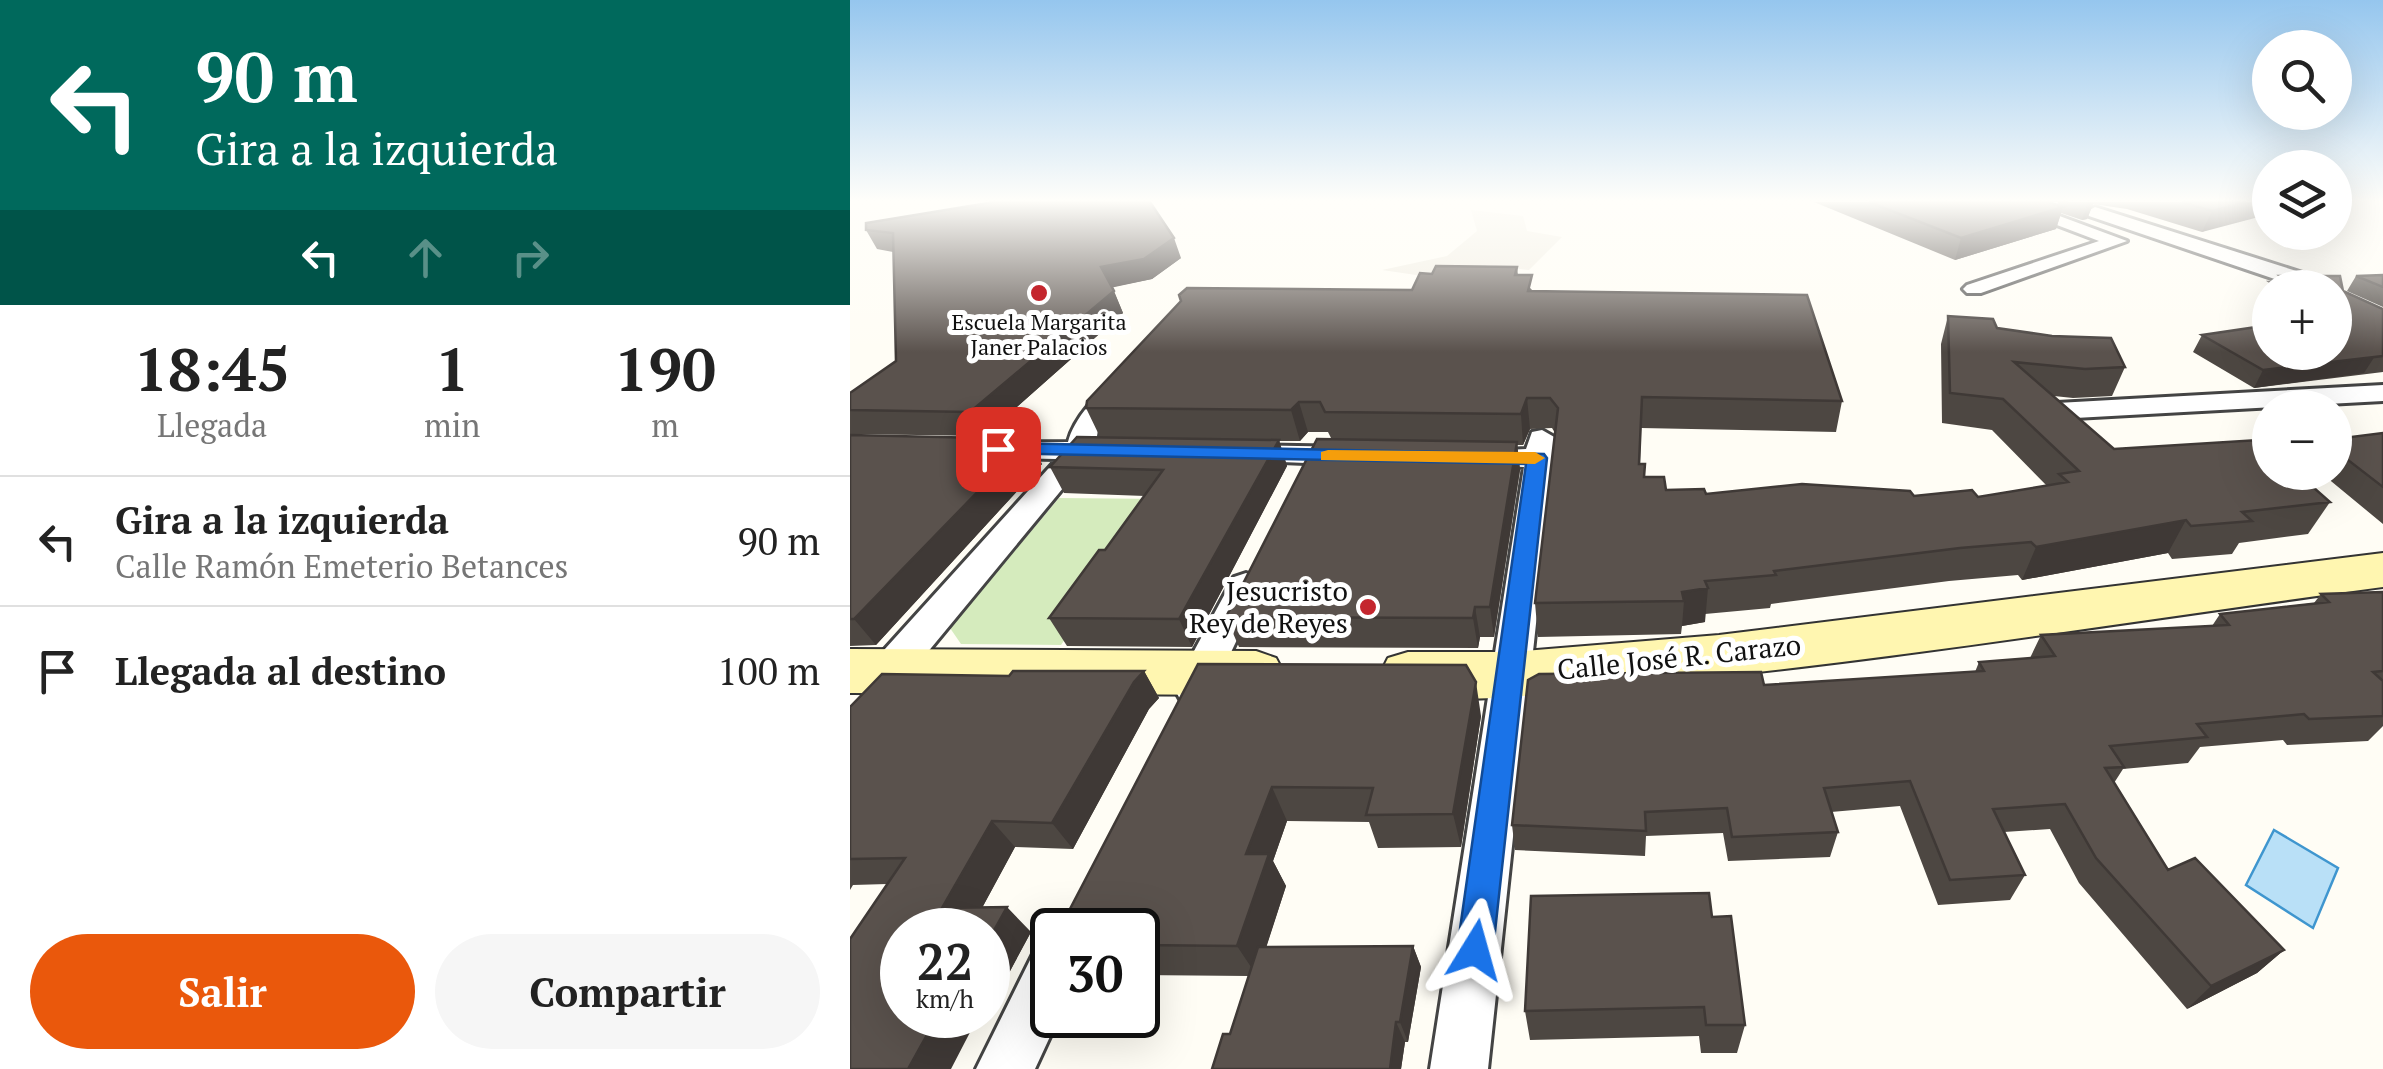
<!DOCTYPE html>
<html lang="es">
<meta charset="utf-8">
<style>
:root{--surface:#fff;--page:#f6f6f6;--text:#222;--muted:#767676;--line:#e0e0e0;--accent:#ea580c}
body{margin:0;font-family:"PT Serif",serif;background:var(--page);color:var(--text);height:100vh;display:flex;flex-direction:column;font-size:38px;white-space:nowrap}
*{box-sizing:border-box;margin:0}
p{font-size:32px;color:var(--muted)}
.icon{flex:none;width:55px;height:55px;fill:none;stroke:currentColor;stroke-width:2;stroke-linecap:round;stroke-linejoin:round}
.map{position:relative;flex:1;overflow:hidden}
.details{display:flex;flex-direction:column;background:var(--surface);width:850px}
.details>*{flex:none}
.top-card{background:#00695c;color:#fff;overflow:hidden}
.fabs{position:absolute;left:1402px;top:30px;display:grid;gap:20px}
.fabs a{display:grid;place-items:center;width:100px;height:100px;border-radius:50%;background:var(--surface);box-shadow:0 10px 40px #0002;font-size:50px}
.speed{position:absolute;left:30px;top:908px;display:flex;gap:20px;font-size:50px;font-weight:700;text-align:center}
.speed>*{display:grid;place-content:center;width:130px;height:130px;border-radius:50%;background:var(--surface);box-shadow:0 10px 40px #0002;line-height:1}
.speed small{font-size:25px;font-weight:400}
.speed .limit{border:5px solid #111;border-radius:15px;background:#fff;color:#111}
.pin{position:absolute;display:grid;place-items:center;width:85px;height:85px;color:#fff;margin:-42px;border-radius:20px;box-shadow:0 5px 15px #0006}
.me{position:absolute;width:110px;margin:-55px;rotate:8deg;stroke-linejoin:round;filter:drop-shadow(0 0 8px #0008)}
.turn{display:flex;align-items:center;gap:35px;height:210px;padding:0 30px;font-size:45px}
.turn .icon{width:130px;height:130px;stroke-width:2.5}
.turn b{display:block;font-size:70px;line-height:85px}
.lanes{display:flex;align-items:center;height:95px;padding:0 30px;background:#0003;justify-content:center;gap:50px;direction:ltr}
.lanes .off{opacity:.35}
.eta{display:flex;justify-content:space-evenly;align-items:center;height:170px;text-align:center}
.eta b{font-size:60px;font-weight:800;line-height:70px}
.primary-button{display:flex;gap:20px;margin-top:auto;padding:20px 30px}
.primary-button a{flex:1;height:115px;border-radius:60px;background:var(--accent);color:#fff;font-size:40px;font-weight:800;line-height:115px;text-align:center}
.primary-button a+a{background:var(--page);color:var(--text)}
ul{padding:0;list-style:none}
li{display:flex;align-items:center;gap:30px;height:130px;padding:0 30px;border-top:2px solid var(--line)}
li div{flex:1}
li b{display:block;font-size:38px}
li em{font-style:normal}
main{display:flex;flex:1;min-height:0}
.map>svg:first-child{display:block}
.green{fill:#d5ebbd}
.plaza{fill:#f1ede2}
.water{fill:#b9e0f7;stroke:#3f96cf;stroke-width:2.5}
.lines{fill:none;stroke-linecap:round;stroke-linejoin:round}
.street-casing{stroke:#444;stroke-width:6}
.secondary-casing{stroke:#333;stroke-width:4}
.street{fill:#fff;fill-rule:evenodd}
.secondary{fill:#fff6b0;fill-rule:evenodd}
.wall{fill:#4d4742}
.shaded-wall{fill:#3f3936}
.building{fill:#5a524d;stroke:#3f3936;stroke-width:2.5}
.route{fill:#1a73e8;stroke:#114b97;stroke-width:2.5}
.slow{fill:#f59e0b}
.poi-dot{fill:#c4262e;stroke:#fff;stroke-width:4}
.labels{text-anchor:middle;stroke-width:10;stroke-linejoin:round;paint-order:stroke}
.far-poi-label{font-size:22px;fill:#111;stroke:#fff}
.poi-label{font-size:28px;fill:#111;stroke:#fff;text-anchor:end}
.street-label{font-size:28px;fill:#111;stroke:#fff}
</style>
<main>
<section class="details">
<div class="top-card">
<div class="turn"><svg class="icon" aria-label="left" viewBox="0 0 24 24"><path d="M17 20v-9H6M10 6l-5 5 5 5"/></svg><div><b>90 m</b>Gira a la izquierda</div></div>
<div class="lanes"><svg class="icon" aria-label="left" viewBox="0 0 24 24"><path d="M17 20v-9H6M10 6l-5 5 5 5"/></svg><svg class="icon off" aria-label="ahead" viewBox="0 0 24 24"><path d="M12 20V5M6 11l6-6 6 6"/></svg><svg class="icon off" aria-label="right" viewBox="0 0 24 24"><path d="M7 20v-9h11M14 6l5 5-5 5"/></svg></div>
</div>
<div class="eta">
<div><b>18:45</b><p>Llegada</p></div>
<div><b>1</b><p>min</p></div>
<div><b>190</b><p>m</p></div>
</div>
<ul>
<li><svg class="icon" aria-label="left" viewBox="0 0 24 24"><path d="M17 20v-9H6M10 6l-5 5 5 5"/></svg><div><b>Gira a la izquierda</b><p>Calle Ramón Emeterio Betances</p></div><em>90 m</em></li>
<li><svg class="icon" aria-label="arrive" viewBox="0 0 24 24"><path d="M6 21V4h12l-3 4 3 4H6"/></svg><div><b>Llegada al destino</b></div><em>100 m</em></li>
</ul>
<div class="primary-button"><a>Salir</a><a>Compartir</a></div>
</section>
<div class="map">
<svg width="1533" height="1069" viewBox="0 0 1533 1069">
<rect width="100%" height="100%" fill="#fffdf5"/>
<path class="green" d="M 209,498 L 314,499 L 211,645 L 111,644 L 100,628 Z"/>
<path class="plaza" d="M 621,210 L 673,216 L 677,231 L 712,237 L 679,270 L 638,265 L 600,280 L 532,270 L 597,256 L 627,231 Z"/>
<path class="water" d="M 1424,830 L 1488,868 L 1463,928 L 1396,885 Z"/>
<g class="lines">
<g class="street-casing">
<path id="street" d="M 1189,202 L 1215,202 L 1196,211 L 1277,241 L 1131,293 L 1117,293 L 1113,289 L 1117,285 L 1249,241 L 1170,211 Z
M 1245,207 L 1456,274 L 1478,288 L 1451,288 L 1239,216 L 1236,212 Z
M 271,381 L 284,389 L 248,430 L 246,442 L 268,445 L 272,451 L 268,457 L 237,459 L 53,682 L 39,686 L 25,682 L 20,671 L 25,660 L 207,459 L 142,458 L 132,455 L 128,449 L 132,443 L 218,442 C 223,421 249,387 271,381 Z
M 1533,385 L 1533,401 L 1207,419 L 1194,411 L 1207,403 Z
M 692,430 L 706,438 L 638,1069 L 580,1069 L 674,467 L 617,464 L 613,458 L 617,452 L 676,449 L 682,432 Z
M 392,445 L 503,447 L 513,450 L 517,456 L 513,462 L 503,465 L 382,460 L 378,454 L 382,448 Z
M 396,573 L 408,577 L 413,585 L 364,688 L 358,699 L 344,704 L 330,699 L 324,688 L 384,577 Z
M 202,947 L 202,1015 L 210,1015 L 185,1069 L 126,1069 L 183,954 Z"/>
</g>
<g class="secondary-casing">
<path id="secondary" d="M 1533,553 L 1533,587 C 1280,621 1026,663 772,686 C 706,692 600,709 538,690 L 530,674 L 538,658 L 558,652 L 662,652 L 869,635 Z
M 0,649 L 406,651 L 426,658 L 434,673 L 426,688 L 406,695 L 0,693 Z"/>
</g>
<use href="#street" class="street"/>
<use href="#secondary" class="secondary"/>
</g>
<path class="wall" d="M 964,202 L 1199,202 L 1207,205 L 1208,202 L 1420,202 L 1352,232 L 1277,209 L 1243,204 L 1237,219 L 1232,220 L 1211,213 L 1206,229 L 1105,260 Z
M 16,230 L 331,258 L 302,279 L 262,287 L 273,313 L 134,436 L 0,434 L 0,393 L 46,361 L 43,252 L 27,249 Z
M 667,267 L 668,275 L 683,291 L 992,401 L 986,432 L 791,428 L 790,464 L 795,477 L 816,490 L 856,494 L 1128,497 L 1197,486 L 1142,430 L 1092,423 L 1091,344 L 1098,316 L 1147,328 L 1275,367 L 1262,396 L 1223,398 L 1204,396 L 1264,449 L 1480,502 L 1458,534 L 1389,543 L 1382,554 L 1322,559 L 1318,553 L 1172,580 L 1168,575 L 1099,581 L 921,604 L 920,608 L 855,614 L 855,622 L 832,626 L 831,634 L 688,637 L 685,603 L 705,433 L 702,428 L 680,429 L 673,445 L 667,445 L 670,470 L 644,637 L 630,637 L 628,648 L 389,647 L 376,617 L 482,440 L 478,432 L 458,432 L 450,441 L 429,441 L 437,466 L 342,647 L 217,646 L 199,618 L 255,550 L 295,496 L 214,493 L 200,467 L 250,437 L 236,408 L 562,290 L 582,274 Z
M 1533,275 L 1533,307 L 1497,291 L 1506,276 Z
M 1430,276 L 1490,276 L 1493,291 L 1533,309 L 1533,372 L 1404,388 L 1343,352 L 1352,335 L 1420,325 L 1420,352 L 1485,352 L 1485,288 L 1420,288 L 1420,303 L 1412,298 L 1420,282 L 1427,282 Z
M 1533,433 L 1533,524 L 1470,472 L 1485,472 L 1485,439 Z
M 0,435 L 192,464 L 26,645 L 0,646 Z
M 1533,592 L 1533,726 L 1518,741 L 1437,745 L 1433,740 L 1350,747 L 1338,763 L 1273,769 L 1264,783 L 1318,870 L 1434,950 L 1407,973 L 1337,1009 L 1229,883 L 1200,829 L 1154,832 L 1175,875 L 1160,900 L 1088,905 L 1050,806 L 981,812 L 988,832 L 980,857 L 878,861 L 873,833 L 796,836 L 795,856 L 665,850 L 662,825 L 914,685 L 1125,672 L 1129,662 L 1180,658 L 1191,635 L 1362,626 L 1370,614 L 1464,603 L 1471,594 Z
M 348,664 L 631,716 L 611,847 L 528,848 L 519,822 L 437,821 L 423,861 L 436,886 L 416,947 L 563,946 L 571,967 L 558,1042 L 555,1042 L 551,1069 L 362,1069 L 380,1034 L 399,976 L 288,975 L 288,930 Z
M 294,671 L 309,698 L 299,709 L 223,849 L 165,847 L 132,908 L 181,932 L 139,1010 L 138,1009 L 138,930 L 52,930 L 37,884 L 3,885 L 0,890 L 0,707 L 159,676 Z
M 862,917 L 895,1025 L 887,1053 L 851,1053 L 849,1036 L 680,1040 L 675,1011 Z"/>
<path class="shaded-wall" d="M 1238,202 L 1244,202 L 1237,219 L 1232,220 Z
M 1396,202 L 1420,202 L 1420,214 L 1352,232 L 1362,211 Z
M 1213,207 L 1206,229 L 1105,260 L 1111,238 Z
M 324,238 L 331,258 L 302,279 L 260,288 L 251,267 Z
M 264,291 L 273,313 L 134,436 L 120,412 Z
M 1525,356 L 1514,373 L 1404,388 L 1413,370 Z
M 677,398 L 680,429 L 673,445 L 671,414 Z
M 449,402 L 458,432 L 450,441 L 441,410 Z
M 179,439 L 192,464 L 26,645 L 4,619 Z
M 429,440 L 437,466 L 342,647 L 329,619 Z
M 667,442 L 670,470 L 644,637 L 640,607 Z
M 1336,520 L 1318,553 L 1172,580 L 1186,547 Z
M 858,588 L 855,622 L 832,626 L 834,601 L 832,592 Z
M 625,607 L 630,637 L 628,648 L 623,618 Z
M 294,671 L 309,698 L 299,709 L 223,849 L 202,823 L 284,682 Z
M 626,682 L 631,716 L 611,847 L 603,814 Z
M 422,787 L 437,821 L 423,861 L 436,886 L 407,976 L 387,946 L 396,854 Z
M 142,821 L 165,847 L 120,930 L 92,908 Z
M 157,907 L 181,932 L 139,1010 L 138,1008 L 138,941 Z
M 563,946 L 571,967 L 558,1042 L 550,1022 Z
M 1434,950 L 1407,973 L 1337,1009 L 1361,986 Z
M 88,1015 L 129,1015 L 101,1069 L 58,1069 Z
M 546,1022 L 555,1042 L 551,1069 L 540,1069 Z"/>
<path class="building" d="M 144,202 L 300,202 L 324,238 L 294,259 L 251,267 L 264,291 L 120,412 L 0,410 L 0,393 L 46,361 L 43,233 L 16,230 L 16,223 Z
M 1019,202 L 1199,202 L 1213,207 L 1111,238 Z
M 1332,202 L 1396,202 L 1362,211 Z
M 586,266 L 667,267 L 665,275 L 682,275 L 678,291 L 957,295 L 992,401 L 792,397 L 789,464 L 795,464 L 794,477 L 814,477 L 816,490 L 854,489 L 856,494 L 952,484 L 1060,491 L 1064,496 L 1122,490 L 1128,497 L 1218,482 L 1209,474 L 1229,471 L 1153,399 L 1100,393 L 1098,316 L 1143,319 L 1147,328 L 1202,336 L 1261,338 L 1275,367 L 1235,369 L 1164,362 L 1264,449 L 1409,440 L 1420,450 L 1420,472 L 1446,472 L 1480,502 L 1392,512 L 1402,521 L 1341,526 L 1336,520 L 1186,547 L 1181,542 L 1110,548 L 924,571 L 926,575 L 855,581 L 858,588 L 832,592 L 834,601 L 685,603 L 708,408 L 700,398 L 677,398 L 671,414 L 475,412 L 470,402 L 449,402 L 441,410 L 236,408 L 237,401 L 331,301 L 329,295 L 337,288 L 562,290 L 570,273 L 582,274 Z
M 1533,275 L 1533,287 L 1506,276 Z
M 1430,276 L 1490,276 L 1493,291 L 1533,309 L 1533,356 L 1413,370 L 1352,335 L 1420,325 L 1420,352 L 1485,352 L 1485,288 L 1429,288 L 1420,282 L 1438,282 Z
M 1533,433 L 1533,487 L 1485,450 L 1485,439 Z
M 0,435 L 179,439 L 4,619 L 0,619 Z
M 227,437 L 429,440 L 329,619 L 199,618 L 249,550 L 255,550 L 313,470 L 200,467 Z
M 467,439 L 667,442 L 640,607 L 625,607 L 623,618 L 376,617 Z
M 1533,592 L 1533,671 L 1523,672 L 1533,681 L 1533,716 L 1459,719 L 1454,714 L 1347,724 L 1357,737 L 1260,746 L 1274,767 L 1255,768 L 1318,870 L 1345,858 L 1434,950 L 1361,986 L 1246,858 L 1215,804 L 1143,809 L 1175,875 L 1100,880 L 1060,781 L 974,788 L 988,832 L 882,837 L 877,808 L 795,812 L 796,831 L 662,825 L 678,680 L 689,674 L 911,672 L 914,685 L 1134,671 L 1129,662 L 1205,656 L 1191,635 L 1379,625 L 1370,614 L 1479,602 L 1471,594 Z
M 348,664 L 616,665 L 626,682 L 603,814 L 516,815 L 523,788 L 422,787 L 396,854 L 419,854 L 387,946 L 288,945 L 288,930 L 209,930 Z
M 163,671 L 294,671 L 284,682 L 202,823 L 142,821 L 92,908 L 157,907 L 138,941 L 138,930 L 52,930 L 52,1015 L 88,1015 L 58,1069 L 0,1069 L 0,939 L 55,858 L 0,859 L 0,707 L 32,674 L 159,676 Z
M 859,893 L 862,917 L 881,916 L 895,1025 L 856,1025 L 854,1007 L 675,1011 L 681,896 Z
M 563,946 L 550,1022 L 546,1022 L 540,1069 L 362,1069 L 373,1034 L 380,1034 L 408,947 Z"/>
<linearGradient id="sky" x2="0" y2="1"><stop stop-color="#95c6ee"/><stop offset="0.57" stop-color="#fffefa"/><stop offset="1" stop-color="#fffefa" stop-opacity="0"/></linearGradient>
<rect width="1533" height="352" fill="url(#sky)"/>
<path class="route" d="M 148,443 L 694,454 L 697,458 L 643,950 L 638,963 L 625,969 L 612,963 L 607,950 L 676,464 L 141,453 L 141,445 Z"/>
<path class="slow" d="M 478,450 L 685,452 L 695,458 L 685,464 L 471,460 L 471,452 Z"/>
<g class="poi-dot">
<circle cx="189" cy="293" r="10"/>
<circle cx="518" cy="607" r="10"/>
</g>
<g class="labels">
<g class="far-poi-label">
<text x="189" y="330">Escuela Margarita<tspan x="189" dy="25">Janer Palacios</tspan></text>
</g>
<g class="poi-label">
<text x="498" y="601">Jesucristo<tspan x="498" dy="32">Rey de Reyes</tspan></text>
</g>
<g class="street-label">
<text transform="translate(829 657) rotate(-6)" y="10">Calle José R. Carazo</text>
</g>
</g>
</svg>
<div class="fabs">
<a><svg class="icon" aria-label="search" viewBox="0 0 24 24"><circle cx="10" cy="10" r="6"/><path d="M15 15l6 6"/></svg></a>
<a><svg class="icon" aria-label="layers" viewBox="0 0 24 24"><path d="M12 4l9 5-9 5-9-5zM3 14l9 5 9-5"/></svg></a>
<a>+</a>
<a>−</a>
</div>
<div class="speed"><div>22<small>km/h</small></div><div class="limit">30</div></div>
<div class="pin" style="left:148px;top:449px;background:#d93025"><svg class="icon" aria-label="arrive" viewBox="0 0 24 24"><path d="M6 21V4h12l-3 4 3 4H6"/></svg></div>
<svg class="me" style="left:625px;top:950px" viewBox="-20 -20 40 40"><path d="M0-17L14 15 0 8-14 15z" fill="#1a73e8" stroke="#fff" stroke-width="4"/></svg>
</div>
</main>
